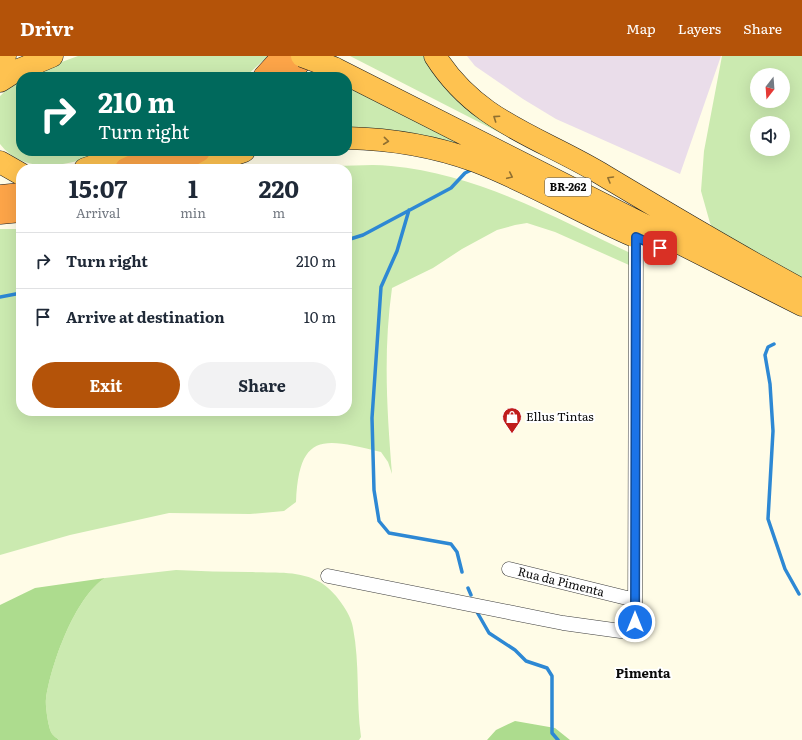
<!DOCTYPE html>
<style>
:root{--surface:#fff;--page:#f2f2f3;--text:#1f2937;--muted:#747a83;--line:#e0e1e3;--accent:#b45309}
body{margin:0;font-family:Literata,serif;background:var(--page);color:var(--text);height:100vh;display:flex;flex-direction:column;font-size:15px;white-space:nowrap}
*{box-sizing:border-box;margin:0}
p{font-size:13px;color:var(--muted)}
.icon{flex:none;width:22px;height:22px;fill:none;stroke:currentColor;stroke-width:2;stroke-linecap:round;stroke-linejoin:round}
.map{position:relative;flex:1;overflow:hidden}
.details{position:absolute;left:16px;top:108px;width:336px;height:252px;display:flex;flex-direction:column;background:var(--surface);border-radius:16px;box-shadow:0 4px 16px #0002}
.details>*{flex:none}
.top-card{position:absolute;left:16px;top:16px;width:336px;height:84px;border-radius:16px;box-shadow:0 4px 16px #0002;background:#00695c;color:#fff;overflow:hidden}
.needle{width:26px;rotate:197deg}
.controls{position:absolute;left:750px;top:12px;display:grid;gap:8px}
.controls a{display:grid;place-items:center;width:40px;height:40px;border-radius:50%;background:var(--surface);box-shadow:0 4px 16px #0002;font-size:20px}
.pin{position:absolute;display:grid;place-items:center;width:34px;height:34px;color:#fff;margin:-17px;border-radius:8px;box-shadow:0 2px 6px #0006}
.me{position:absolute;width:44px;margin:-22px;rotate:0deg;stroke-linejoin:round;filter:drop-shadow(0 0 3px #0008)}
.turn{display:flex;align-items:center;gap:14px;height:84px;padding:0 16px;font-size:18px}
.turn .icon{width:52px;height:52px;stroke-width:2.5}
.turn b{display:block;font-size:28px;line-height:34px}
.eta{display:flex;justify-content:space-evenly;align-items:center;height:68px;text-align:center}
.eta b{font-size:24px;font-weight:700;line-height:28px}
.primary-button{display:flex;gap:8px;margin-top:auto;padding:8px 16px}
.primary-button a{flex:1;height:46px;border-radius:24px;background:var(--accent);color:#fff;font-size:16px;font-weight:700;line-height:46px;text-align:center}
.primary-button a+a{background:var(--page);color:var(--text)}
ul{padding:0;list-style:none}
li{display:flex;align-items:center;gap:12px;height:56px;padding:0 16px;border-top:1px solid var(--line)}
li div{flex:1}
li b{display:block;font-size:15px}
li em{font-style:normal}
header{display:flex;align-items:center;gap:24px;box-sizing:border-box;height:56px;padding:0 20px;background:var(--accent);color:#fff}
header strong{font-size:19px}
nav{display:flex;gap:22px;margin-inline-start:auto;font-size:14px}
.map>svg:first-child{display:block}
.industrial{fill:#eaddea}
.green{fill:#cbeab0;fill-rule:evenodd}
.forest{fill:#addc8e}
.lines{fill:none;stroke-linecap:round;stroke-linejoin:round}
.stream{stroke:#2d88d4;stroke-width:3.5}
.minor-casing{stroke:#3d3d3d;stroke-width:15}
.trunk-casing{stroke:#1b1b1b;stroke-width:23}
.motorway-casing{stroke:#1b1b1b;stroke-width:23}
.minor{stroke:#fff;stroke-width:14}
.trunk{stroke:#fec250;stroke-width:22}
.motorway{stroke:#fca448;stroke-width:22}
.trunk-bridge-casing{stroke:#1b1b1b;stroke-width:23;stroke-linecap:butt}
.trunk-bridge{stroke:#fec250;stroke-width:22}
.oneway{stroke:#906f30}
.route-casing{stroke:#114b97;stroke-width:10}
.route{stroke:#1a73e8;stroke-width:7}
.labels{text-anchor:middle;stroke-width:4;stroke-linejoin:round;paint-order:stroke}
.shield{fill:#fff;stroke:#545454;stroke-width:1}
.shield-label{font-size:11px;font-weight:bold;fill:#0a0a0a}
.poi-label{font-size:12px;fill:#0a0a0a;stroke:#fff;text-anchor:start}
.street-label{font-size:12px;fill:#0a0a0a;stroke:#fff}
.neighbourhood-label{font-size:13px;font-weight:bold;fill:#0a0a0a;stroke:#fff}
</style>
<header>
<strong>Drivr</strong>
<nav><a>Map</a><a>Layers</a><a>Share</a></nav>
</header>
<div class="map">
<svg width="802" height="684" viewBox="0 0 802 684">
<rect width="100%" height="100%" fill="#fffce7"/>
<path class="industrial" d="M 467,0 L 721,0 L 680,118 L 556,63 L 523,43 L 475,10 Z"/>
<path class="green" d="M 78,0 L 268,0 L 245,21 L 21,21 Z
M 350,0 L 428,0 L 617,137 Z
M 722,0 L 802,0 L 802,224 L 717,182 L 710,167 L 701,135 L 704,95 ZM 757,19 L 783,19 L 783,45 L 757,45 ZM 757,67 L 783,67 L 783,93 L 757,93 Z
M 21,21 L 21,95 L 110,95 C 75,107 27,123 0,88 L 0,40 Z
M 347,25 L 521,119 L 347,78 Z
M 336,110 C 354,110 373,108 391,110 C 480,118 561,165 641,202 L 635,224 L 629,209 L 555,176 L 527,167 L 515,169 L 497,174 L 462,193 L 433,212 L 392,232 C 383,296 387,355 392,418 L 388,406 L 381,396 C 324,382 299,375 296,446 L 284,455 L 250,458 L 169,457 L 70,479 L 0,499 L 0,173 L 21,173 L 21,355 L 347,355 L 347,113 L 309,113 Z
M 176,514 C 201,515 225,516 249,516 C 273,517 299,514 320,526 C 334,534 351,557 353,572 C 360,608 356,645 361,681 L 359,684 L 59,684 C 57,682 52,679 51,676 C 48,670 45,648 46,643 C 51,608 75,541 105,522 Z"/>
<path class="forest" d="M 105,522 C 75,541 51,608 46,643 C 45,648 48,670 51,676 C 52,679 57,682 59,684 L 0,684 L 0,549 L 35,532 Z
M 515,665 L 555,672 L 570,684 L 487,684 L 496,674 Z"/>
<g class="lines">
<path class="stream" d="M 409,154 L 397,195 L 381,231 L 372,362 L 374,434 L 379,465 L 389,477 L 451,488 L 457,496 L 462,516
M 347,184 L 363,179 L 451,132 L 465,117 L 473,113
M 0,241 L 21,237
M 774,288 L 768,291 L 765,299 L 770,328 L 773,375 L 768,463 L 785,513 L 799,538
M 468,532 L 471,539
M 477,556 L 489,577 L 515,594 L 526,605 L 547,612 L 552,620 L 552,677 L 558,684"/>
<g class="minor-casing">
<path id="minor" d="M 509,513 L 635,544
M 328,520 L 563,567 L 635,577 L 636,181"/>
</g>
<g class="trunk-casing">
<path id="trunk" d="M 435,0 C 476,65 535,79 598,116 C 665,156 733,197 802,234
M 0,1 L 5,0
M 334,12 L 802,249
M 0,25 L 14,16 L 52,0
M 347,82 C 390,83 434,90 475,105 C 530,126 581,157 634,180
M 0,106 L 21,118
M 85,113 L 137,95
M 191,113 L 244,95"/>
</g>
<g class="motorway-casing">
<path id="motorway" d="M 264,21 L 283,0
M 287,21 L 305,0
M 126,113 L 165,95
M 167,113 L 199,95
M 0,140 L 21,138
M 0,157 L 21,155"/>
</g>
<use href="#minor" class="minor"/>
<use href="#trunk" class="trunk"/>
<use href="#motorway" class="motorway"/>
<g class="trunk-bridge-casing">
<path id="trunk-bridge" d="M 302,0 L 334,12"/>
</g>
<use href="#trunk-bridge" class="trunk-bridge"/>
</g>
<defs><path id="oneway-chevron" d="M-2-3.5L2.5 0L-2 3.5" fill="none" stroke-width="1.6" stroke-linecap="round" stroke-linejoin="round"/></defs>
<g class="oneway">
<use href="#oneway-chevron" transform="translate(496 62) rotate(-146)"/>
<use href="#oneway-chevron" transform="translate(386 85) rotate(6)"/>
<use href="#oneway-chevron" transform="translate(510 120) rotate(25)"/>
<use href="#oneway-chevron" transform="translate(610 123) rotate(-150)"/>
</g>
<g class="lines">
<g class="route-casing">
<path id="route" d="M 635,566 L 636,181 L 660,192"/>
</g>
<use href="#route" class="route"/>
</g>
<defs>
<g id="shop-pin" transform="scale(1)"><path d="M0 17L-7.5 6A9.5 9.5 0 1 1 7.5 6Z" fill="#c01d1c" stroke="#fff"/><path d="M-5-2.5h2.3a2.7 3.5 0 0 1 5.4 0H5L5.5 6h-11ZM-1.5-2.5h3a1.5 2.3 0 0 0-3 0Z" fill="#fff"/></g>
</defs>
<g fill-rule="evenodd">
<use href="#shop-pin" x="512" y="361"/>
</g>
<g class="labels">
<rect class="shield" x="545" y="122" width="46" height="18" rx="3"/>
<g class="shield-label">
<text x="568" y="135">BR-262</text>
</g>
<g class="poi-label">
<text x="526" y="365">Ellus Tintas</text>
</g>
<g class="street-label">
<text transform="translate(561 526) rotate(14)" y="4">Rua da Pimenta</text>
</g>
<g class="neighbourhood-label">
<text x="643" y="622">Pimenta</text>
</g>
</g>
</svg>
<div class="controls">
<a><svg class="needle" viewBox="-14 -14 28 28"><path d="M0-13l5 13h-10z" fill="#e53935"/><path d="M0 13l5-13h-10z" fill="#747a83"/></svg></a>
<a><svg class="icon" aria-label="sound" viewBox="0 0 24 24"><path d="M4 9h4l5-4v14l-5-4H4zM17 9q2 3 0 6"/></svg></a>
</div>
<div class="pin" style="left:660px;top:192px;background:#d93025"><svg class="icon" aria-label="arrive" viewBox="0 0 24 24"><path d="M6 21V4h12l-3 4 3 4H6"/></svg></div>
<svg class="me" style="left:635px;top:566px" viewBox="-20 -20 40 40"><circle r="17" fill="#1a73e8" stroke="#fff" stroke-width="3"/><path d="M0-11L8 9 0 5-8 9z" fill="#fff"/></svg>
<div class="top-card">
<div class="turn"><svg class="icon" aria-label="right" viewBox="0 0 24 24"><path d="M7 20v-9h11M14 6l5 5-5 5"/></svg><div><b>210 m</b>Turn right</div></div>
</div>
<section class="details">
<div class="eta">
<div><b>15:07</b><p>Arrival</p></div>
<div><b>1</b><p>min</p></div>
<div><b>220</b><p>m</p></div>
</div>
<ul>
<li><svg class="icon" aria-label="right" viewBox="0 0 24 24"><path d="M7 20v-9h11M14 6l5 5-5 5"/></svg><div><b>Turn right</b></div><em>210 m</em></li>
<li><svg class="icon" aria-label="arrive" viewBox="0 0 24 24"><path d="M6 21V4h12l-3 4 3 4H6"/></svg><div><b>Arrive at destination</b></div><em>10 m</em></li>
</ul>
<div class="primary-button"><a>Exit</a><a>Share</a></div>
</section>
</div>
